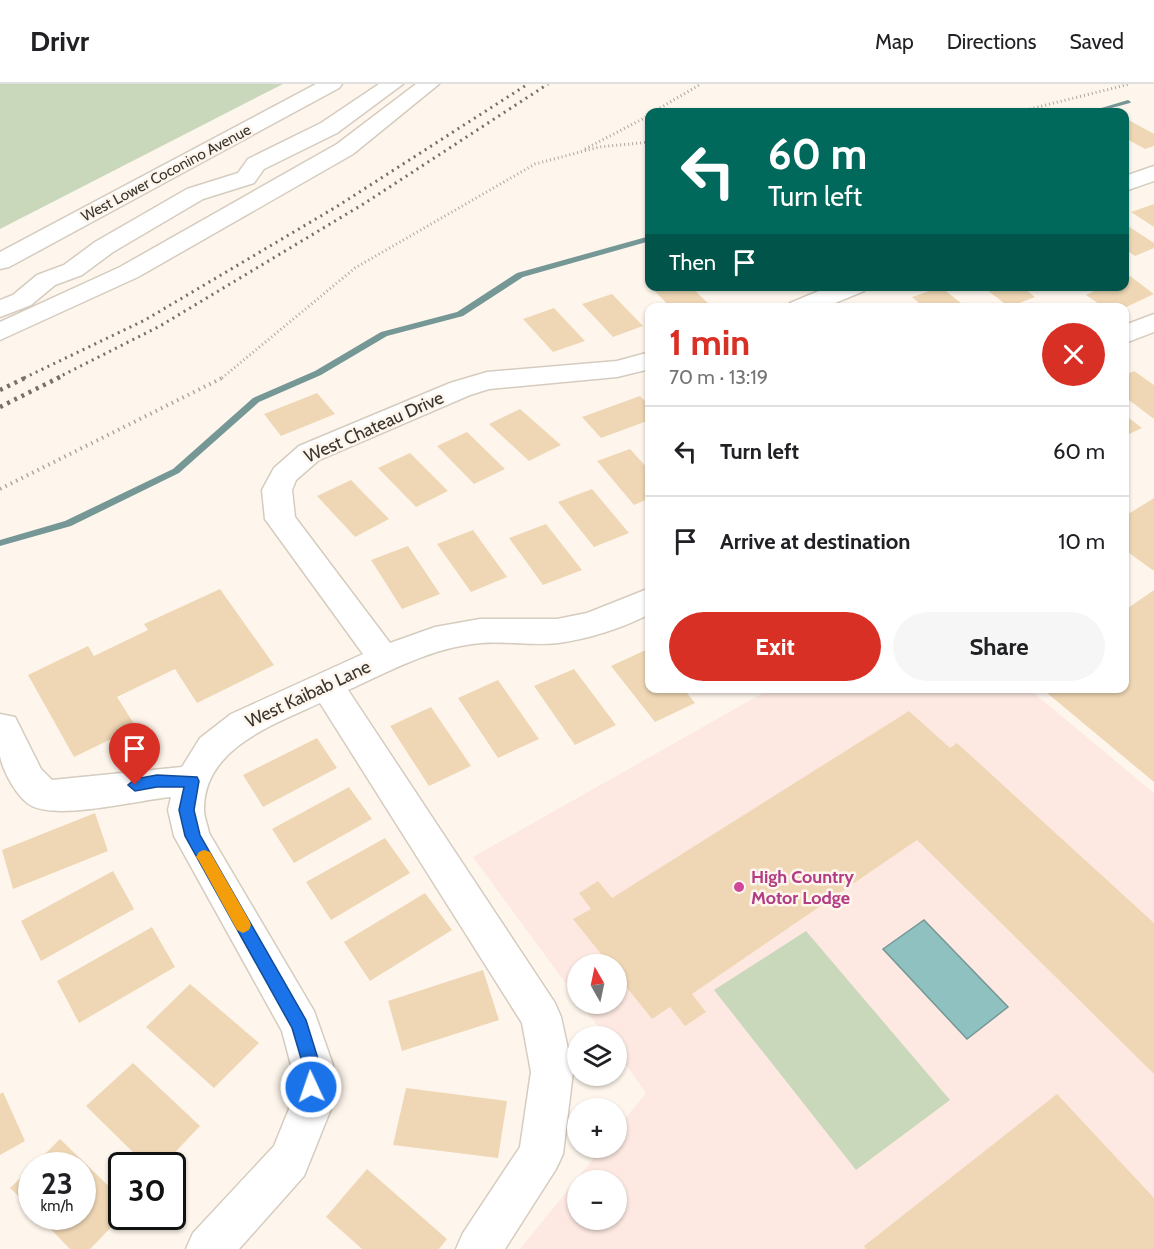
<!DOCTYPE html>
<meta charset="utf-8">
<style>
:root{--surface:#fff;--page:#f6f6f6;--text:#202124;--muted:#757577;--line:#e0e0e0;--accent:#d93025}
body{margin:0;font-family:Cabin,sans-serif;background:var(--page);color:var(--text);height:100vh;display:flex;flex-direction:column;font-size:22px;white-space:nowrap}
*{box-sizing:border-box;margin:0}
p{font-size:20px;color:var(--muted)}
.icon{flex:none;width:33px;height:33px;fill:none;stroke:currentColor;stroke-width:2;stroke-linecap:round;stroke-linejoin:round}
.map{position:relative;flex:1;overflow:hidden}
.details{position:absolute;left:645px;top:219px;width:484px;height:390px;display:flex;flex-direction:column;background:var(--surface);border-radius:12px;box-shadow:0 2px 4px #0004}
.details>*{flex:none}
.banner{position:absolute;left:645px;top:24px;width:484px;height:183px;border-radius:12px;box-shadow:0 2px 4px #0004;background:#00695c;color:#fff;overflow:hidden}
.needle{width:39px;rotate:351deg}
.buttons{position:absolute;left:567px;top:870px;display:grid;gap:12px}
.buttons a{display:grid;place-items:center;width:60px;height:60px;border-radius:50%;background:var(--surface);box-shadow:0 2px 4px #0004;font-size:30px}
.speed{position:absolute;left:18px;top:1068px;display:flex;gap:12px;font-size:30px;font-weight:700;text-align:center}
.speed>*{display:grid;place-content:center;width:78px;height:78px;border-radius:50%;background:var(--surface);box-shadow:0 2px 4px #0004;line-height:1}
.speed small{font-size:15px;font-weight:400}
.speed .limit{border:3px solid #111;border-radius:9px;background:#fff;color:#111}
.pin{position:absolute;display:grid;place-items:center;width:51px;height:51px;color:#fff;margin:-62px -26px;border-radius:50% 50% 50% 0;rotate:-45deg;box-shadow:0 0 6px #0007}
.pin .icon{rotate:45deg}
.me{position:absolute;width:66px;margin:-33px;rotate:357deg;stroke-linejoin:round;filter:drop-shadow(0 0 4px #0008)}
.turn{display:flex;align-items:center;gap:21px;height:126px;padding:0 24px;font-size:27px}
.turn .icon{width:78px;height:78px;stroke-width:2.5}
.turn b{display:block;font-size:42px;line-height:51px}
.then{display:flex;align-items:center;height:57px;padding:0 24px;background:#0003;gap:12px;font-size:22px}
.round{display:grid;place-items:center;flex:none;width:63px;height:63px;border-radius:32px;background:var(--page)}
.headline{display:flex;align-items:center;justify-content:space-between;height:102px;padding:0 24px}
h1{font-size:36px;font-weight:700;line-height:45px;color:var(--accent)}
.cta{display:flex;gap:12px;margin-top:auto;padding:12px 24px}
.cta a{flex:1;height:69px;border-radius:36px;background:var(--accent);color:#fff;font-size:24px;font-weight:700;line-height:69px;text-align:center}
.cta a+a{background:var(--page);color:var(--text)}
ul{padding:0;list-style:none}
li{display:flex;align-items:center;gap:18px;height:90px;padding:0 24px;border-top:2px solid var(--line)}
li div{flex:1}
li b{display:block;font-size:22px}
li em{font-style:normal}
header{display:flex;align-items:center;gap:36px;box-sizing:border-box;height:84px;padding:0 30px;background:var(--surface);border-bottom:2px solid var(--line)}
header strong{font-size:28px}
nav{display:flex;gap:33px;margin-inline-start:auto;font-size:21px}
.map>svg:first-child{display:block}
.commercial{fill:#fde9e2;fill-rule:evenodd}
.green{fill:#c9d8bb}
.water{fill:#8fc1c1;stroke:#759795;stroke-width:1.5}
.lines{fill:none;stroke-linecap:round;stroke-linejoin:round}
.stream{fill:#759795;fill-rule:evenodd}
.building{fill:#efd7b5}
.minor-casing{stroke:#d5ccbf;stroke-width:3}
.path-far1{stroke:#ada79f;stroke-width:3;stroke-dasharray:1 3;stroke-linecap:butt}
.path{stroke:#ada79f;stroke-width:4;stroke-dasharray:1.5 4.5;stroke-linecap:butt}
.minor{fill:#fff;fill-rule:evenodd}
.rail-far1{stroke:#757069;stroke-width:3;stroke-dasharray:2 4.5;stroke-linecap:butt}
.rail{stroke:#757069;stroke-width:4.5;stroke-dasharray:3 5;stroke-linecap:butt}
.route{fill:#1a73e8;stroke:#114b97;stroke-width:1.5}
.slow{fill:#f59e0b}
.hotel-dot{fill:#d1479c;stroke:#fef6ec;stroke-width:2}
.labels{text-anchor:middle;stroke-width:5;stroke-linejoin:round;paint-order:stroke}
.far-street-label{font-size:15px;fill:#38342f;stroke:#fef6ec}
.street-label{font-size:18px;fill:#38342f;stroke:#fef6ec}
.hotel-label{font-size:18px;font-weight:bold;fill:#b23c85;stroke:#fef6ec;text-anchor:start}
</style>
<header>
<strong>Drivr</strong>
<nav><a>Map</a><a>Directions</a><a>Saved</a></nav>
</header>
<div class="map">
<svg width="1154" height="1165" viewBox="0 0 1154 1165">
<rect width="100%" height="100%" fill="#fef6ec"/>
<path class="commercial" d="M 770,605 L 1029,605 L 1154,709 L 1154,1165 L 520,1165 L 602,1064 L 616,1064 L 617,1045 L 646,1009 L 617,968 L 616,952 L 605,952 L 581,920 L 616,920 L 616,880 L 578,880 L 577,915 L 473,773 ZM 578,1096 L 616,1096 L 616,1136 L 578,1136 Z"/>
<path class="green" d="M 0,0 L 283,0 L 0,145 Z
M 806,847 L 950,1016 L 856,1086 L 714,906 Z"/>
<path class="water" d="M 924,836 L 1008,923 L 967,955 L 883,865 Z"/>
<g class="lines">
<path class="stream" d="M 1128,16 L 1131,18 L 1130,19 L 1097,28 L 1088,28 Z
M 650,152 L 650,157 L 523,193 L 463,232 L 387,252 L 321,291 L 259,318 L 179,389 L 71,442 L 0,462 L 0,456 L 65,437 L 173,385 L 253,314 L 315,287 L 381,248 L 457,228 L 517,189 Z"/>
</g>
<path class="building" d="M 1125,34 L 1154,50 L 1154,62 L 1145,65 L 1125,54 Z
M 1154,120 L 1154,143 L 1131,128 Z
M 1125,140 L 1154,159 L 1154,164 L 1135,172 L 1125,165 Z
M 1130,192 L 1154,210 L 1124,224 L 1105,224 L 1086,211 L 1105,202 L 1125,202 L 1125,194 Z
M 650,202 L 690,202 L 709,220 L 699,224 L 671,224 Z
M 982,202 L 1021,202 L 1035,213 L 1009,223 Z
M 941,203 L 967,224 L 925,224 L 912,213 Z
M 612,210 L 643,242 L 613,253 L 582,220 Z
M 554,224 L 585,257 L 553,268 L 523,235 Z
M 1134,287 L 1154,301 L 1154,335 L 1125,313 L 1125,291 Z
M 317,309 L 335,330 L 281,352 L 264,330 Z
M 640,312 L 650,322 L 650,336 L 601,354 L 582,333 Z
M 520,325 L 561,361 L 529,377 L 489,340 Z
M 1125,331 L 1142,344 L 1125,352 Z
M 467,348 L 505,385 L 474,400 L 437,362 Z
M 630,365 L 650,387 L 650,414 L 634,421 L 597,377 Z
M 410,369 L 448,407 L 416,423 L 378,384 Z
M 351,396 L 389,435 L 355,453 L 317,412 Z
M 592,405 L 629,449 L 594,463 L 558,418 Z
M 1154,414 L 1154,487 L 1125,466 L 1125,432 Z
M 546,440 L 582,486 L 543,501 L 509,454 Z
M 473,446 L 507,493 L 471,508 L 437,460 Z
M 408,462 L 440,510 L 402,525 L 371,476 Z
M 220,505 L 274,581 L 197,619 L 175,585 L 117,613 L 136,643 L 74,673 L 28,591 L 88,562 L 94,572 L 148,546 L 144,540 Z
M 1154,506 L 1154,698 L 1041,604 L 1125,604 L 1125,526 Z
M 650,564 L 650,604 L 683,604 L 695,619 L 655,638 L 611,582 Z
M 574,585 L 616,641 L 575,661 L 534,602 Z
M 498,596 L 539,655 L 498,674 L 458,614 Z
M 431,623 L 471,682 L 429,702 L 390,642 Z
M 909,627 L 950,664 L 957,659 L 1154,839 L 1154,990 L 917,756 L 692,910 L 706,928 L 685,942 L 670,923 L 652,935 L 616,890 L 616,880 L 609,880 L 573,835 L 591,825 L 579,809 L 598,797 L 612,814 Z
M 317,654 L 337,684 L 263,723 L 243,691 Z
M 349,703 L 372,735 L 294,779 L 272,745 Z
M 95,729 L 108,767 L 13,805 L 2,766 Z
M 385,754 L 410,789 L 331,836 L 306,798 Z
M 113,787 L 134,825 L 41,877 L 21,837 Z
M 425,809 L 452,846 L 370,897 L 344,858 Z
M 152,843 L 175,883 L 79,939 L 57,897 Z
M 483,886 L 499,936 L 402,967 L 388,917 Z
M 190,900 L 259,959 L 214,1004 L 146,943 Z
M 133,979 L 200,1042 L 162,1082 L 147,1082 L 86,1022 Z
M 406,1004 L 507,1017 L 498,1074 L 393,1061 Z
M 3,1008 L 25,1057 L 0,1071 L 0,1010 Z
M 1057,1010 L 1154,1114 L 1154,1165 L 866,1165 L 864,1162 Z
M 60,1055 L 122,1115 L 122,1132 L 90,1165 L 70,1165 L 38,1132 L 82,1132 L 82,1082 L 33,1082 Z
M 32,1083 L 32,1125 L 10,1104 Z
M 367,1085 L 447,1155 L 439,1165 L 362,1165 L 326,1133 Z"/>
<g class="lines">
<g class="minor-casing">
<path id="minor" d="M 316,0 L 342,0 L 339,4 L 9,183 L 0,185 L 0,168 Z
M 379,0 L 403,0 L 337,49 L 264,85 L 254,99 L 203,115 L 113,168 L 82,191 L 55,201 L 31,221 L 0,233 L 0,216 L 13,211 L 37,191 L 64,181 L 95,158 L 187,105 L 238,89 L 248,75 L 321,39 Z
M 416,0 L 439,0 L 353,70 L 138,193 L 0,256 L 0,238 L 120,183 L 337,60 Z
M 1154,82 L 1154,97 L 1125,107 L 1125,92 Z
M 831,202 L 867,202 L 864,207 L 823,224 L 787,224 L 790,219 Z
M 1154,230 L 1154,248 L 1125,259 L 1125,241 Z
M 650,268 L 650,285 L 617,293 L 489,305 L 470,311 L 319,376 L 296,396 L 292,406 L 295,433 L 390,559 L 435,543 L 480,535 L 557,535 L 587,529 L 650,504 L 650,530 C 622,544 589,555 558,559 C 533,562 506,557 481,559 C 433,563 390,587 348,606 L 555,919 L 561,933 L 573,988 L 563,1070 L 556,1085 L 505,1165 L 456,1165 L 463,1149 L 520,1063 L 531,988 L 522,939 L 320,619 C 275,640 203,664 204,726 C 204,733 208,742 209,749 L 314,927 L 333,981 L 331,1025 L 304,1092 L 239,1165 L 186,1165 L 193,1149 L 274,1062 L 289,1025 L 291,981 L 282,947 L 174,752 L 168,726 L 171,713 C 139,716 59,736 32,722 C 18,715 3,688 0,672 C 0,659 0,643 0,630 L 15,633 L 41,685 L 52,696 L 182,683 L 200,654 L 231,630 L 363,570 L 265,435 L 262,406 L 274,384 L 299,362 L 450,299 L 487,288 L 617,277 Z"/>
</g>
<path class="path-far1" d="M 653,28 L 701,0
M 1018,28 L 1130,0
M 585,65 L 650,31
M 222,294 L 355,184 L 535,80 L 599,63 L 650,58"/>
<path class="path" d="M 0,405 L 224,293"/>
<use href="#minor" class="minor"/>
<path class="rail-far1" d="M 24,294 L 145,236 L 336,123 L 528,0
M 57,294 L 160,242 L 365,119 L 548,0"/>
<path class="rail" d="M 0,306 L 27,293
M 0,323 L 60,293"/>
</g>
<path class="route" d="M 157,691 L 197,693 L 199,697 L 194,726 L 200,751 L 306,936 L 320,981 L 317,1009 L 311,1011 L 305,1009 L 302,1003 L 303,981 L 292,944 L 185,752 L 179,726 L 184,703 L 157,703 L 135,707 L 128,701 L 135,695 Z"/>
<path class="slow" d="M 204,766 L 210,768 L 249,836 L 251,841 L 249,846 L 243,849 L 237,846 L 199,777 L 196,773 L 199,768 Z"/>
<circle class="hotel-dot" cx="739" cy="803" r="6"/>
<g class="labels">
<g class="far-street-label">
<text transform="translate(166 89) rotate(-28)" y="5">West Lower Coconino Avenue</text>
</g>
<g class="street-label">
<text transform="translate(374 343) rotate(-24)" y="6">West Chateau Drive</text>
<text transform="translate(308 610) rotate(-25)" y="6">West Kaibab Lane</text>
</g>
<g class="hotel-label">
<text x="751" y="799">High Country<tspan x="751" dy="21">Motor Lodge</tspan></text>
</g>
</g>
</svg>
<div class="buttons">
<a><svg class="needle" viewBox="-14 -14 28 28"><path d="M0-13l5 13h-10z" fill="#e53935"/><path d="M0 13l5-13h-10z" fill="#757577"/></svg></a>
<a><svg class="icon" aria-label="layers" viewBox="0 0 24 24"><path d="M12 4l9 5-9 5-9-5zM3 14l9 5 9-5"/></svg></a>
<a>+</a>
<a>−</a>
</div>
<div class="speed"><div>23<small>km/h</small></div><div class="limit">30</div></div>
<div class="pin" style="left:135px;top:701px;background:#d93025"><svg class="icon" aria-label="arrive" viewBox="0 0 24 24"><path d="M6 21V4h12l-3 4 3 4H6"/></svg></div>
<svg class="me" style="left:311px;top:1003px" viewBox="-20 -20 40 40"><circle r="17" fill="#1a73e8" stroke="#fff" stroke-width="3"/><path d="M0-11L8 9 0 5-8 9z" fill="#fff"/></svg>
<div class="banner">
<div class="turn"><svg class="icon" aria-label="left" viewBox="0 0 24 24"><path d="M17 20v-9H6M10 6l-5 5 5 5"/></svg><div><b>60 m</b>Turn left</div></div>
<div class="then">Then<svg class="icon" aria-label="arrive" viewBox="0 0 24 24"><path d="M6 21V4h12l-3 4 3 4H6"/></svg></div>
</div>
<section class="details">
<div class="headline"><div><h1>1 min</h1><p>70 m · 13:19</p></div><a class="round" style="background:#d93025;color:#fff"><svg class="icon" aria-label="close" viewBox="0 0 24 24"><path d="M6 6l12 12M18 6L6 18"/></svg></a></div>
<ul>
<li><svg class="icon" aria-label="left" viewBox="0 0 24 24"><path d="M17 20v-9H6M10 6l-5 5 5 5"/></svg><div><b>Turn left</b></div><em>60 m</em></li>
<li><svg class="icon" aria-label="arrive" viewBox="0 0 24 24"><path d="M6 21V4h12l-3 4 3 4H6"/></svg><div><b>Arrive at destination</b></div><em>10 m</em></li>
</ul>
<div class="cta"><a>Exit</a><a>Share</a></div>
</section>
</div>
